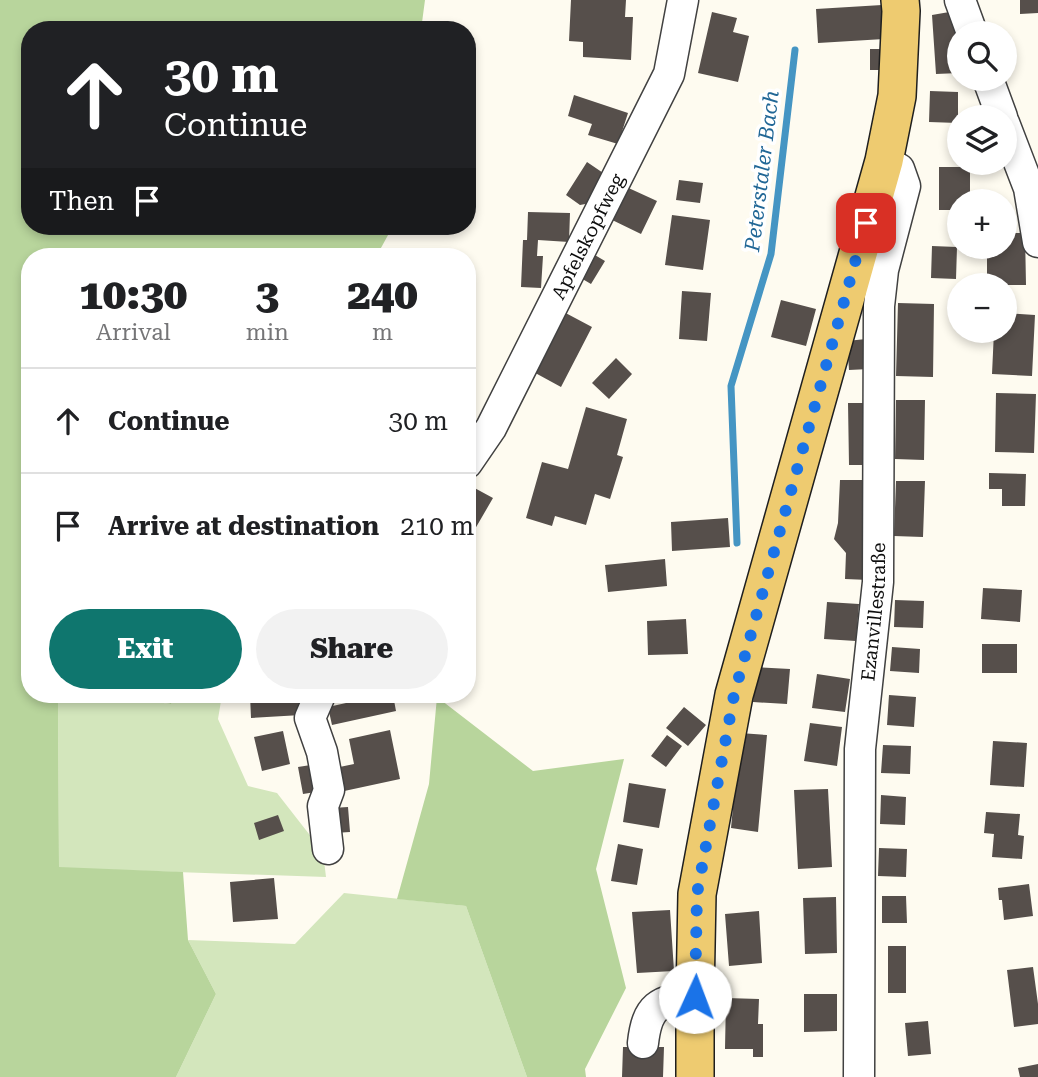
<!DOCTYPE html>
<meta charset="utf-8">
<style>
:root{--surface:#fff;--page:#f2f2f2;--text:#202124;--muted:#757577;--line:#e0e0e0;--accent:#0f766e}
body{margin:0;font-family:"Roboto Serif",serif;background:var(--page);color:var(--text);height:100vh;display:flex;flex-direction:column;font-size:26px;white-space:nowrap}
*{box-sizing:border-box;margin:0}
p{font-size:23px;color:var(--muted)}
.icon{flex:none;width:38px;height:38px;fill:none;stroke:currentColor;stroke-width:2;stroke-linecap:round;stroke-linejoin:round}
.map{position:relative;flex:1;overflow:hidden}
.side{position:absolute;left:21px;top:248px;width:455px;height:455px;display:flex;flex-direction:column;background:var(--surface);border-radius:28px;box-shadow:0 4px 10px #0003}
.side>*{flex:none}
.top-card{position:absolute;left:21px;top:21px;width:455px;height:214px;border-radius:28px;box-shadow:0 4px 10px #0003;background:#202124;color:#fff;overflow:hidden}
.controls{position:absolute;left:947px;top:21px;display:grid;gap:14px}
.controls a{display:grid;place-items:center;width:70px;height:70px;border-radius:50%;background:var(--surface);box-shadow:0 4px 10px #0003;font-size:35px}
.pin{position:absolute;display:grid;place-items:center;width:60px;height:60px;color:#fff;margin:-30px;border-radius:14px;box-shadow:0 4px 10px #0006}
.me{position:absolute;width:77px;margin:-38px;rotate:2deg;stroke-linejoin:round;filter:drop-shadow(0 0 5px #0008)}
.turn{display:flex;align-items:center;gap:24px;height:147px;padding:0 28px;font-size:32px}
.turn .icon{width:91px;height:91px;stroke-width:2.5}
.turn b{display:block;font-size:49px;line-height:60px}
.then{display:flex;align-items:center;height:66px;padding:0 28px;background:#0003;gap:14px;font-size:26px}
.eta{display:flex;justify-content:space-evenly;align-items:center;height:119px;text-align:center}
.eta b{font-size:42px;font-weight:800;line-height:49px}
.action{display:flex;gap:14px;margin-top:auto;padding:14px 28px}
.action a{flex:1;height:80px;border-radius:42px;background:var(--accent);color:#fff;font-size:28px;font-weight:800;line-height:80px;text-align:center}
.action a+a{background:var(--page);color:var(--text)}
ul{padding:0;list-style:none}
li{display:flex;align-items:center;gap:21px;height:105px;padding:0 28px;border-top:2px solid var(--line)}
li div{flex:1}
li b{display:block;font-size:26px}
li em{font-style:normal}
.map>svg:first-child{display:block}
.green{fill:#d3e6bc}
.forest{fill:#b8d59c}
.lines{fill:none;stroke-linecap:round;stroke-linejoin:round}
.stream{stroke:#4595c3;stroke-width:7}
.building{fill:#564f4b}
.minor-casing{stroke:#414141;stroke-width:33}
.major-casing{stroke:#1f1f1f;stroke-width:40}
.minor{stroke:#fff;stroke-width:30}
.major{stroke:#eecb70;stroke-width:37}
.route{stroke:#1a73e8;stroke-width:12;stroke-dasharray:0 21.6}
.labels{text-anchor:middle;stroke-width:7;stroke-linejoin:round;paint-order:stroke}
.street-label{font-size:19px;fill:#0e0e0e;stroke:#fff}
.water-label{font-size:21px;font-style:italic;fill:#216796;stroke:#fff}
</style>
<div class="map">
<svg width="1038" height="1077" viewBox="0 0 1038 1077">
<rect width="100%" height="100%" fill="#fefbf0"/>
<path class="green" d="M 58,695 L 112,695 L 170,704 L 173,695 L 222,695 L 218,719 L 248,786 L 277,793 L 323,852 L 326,877 L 59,868 Z
M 344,893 L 466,906 L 527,1077 L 176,1077 L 216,994 L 188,940 L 295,944 Z"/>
<path class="forest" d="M 0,0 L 425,0 L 421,30 L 30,30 L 30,226 L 393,226 L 376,257 L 30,257 L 30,695 L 58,695 L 59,867 L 183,872 L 188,940 L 216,994 L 176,1077 L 0,1077 Z
M 112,695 L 173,695 L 171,704 Z
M 437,697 L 533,771 L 624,759 L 596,869 L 626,988 L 585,1069 L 586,1077 L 527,1077 L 466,906 L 397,899 L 429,784 Z"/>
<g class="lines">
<path class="stream" d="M 737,543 L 731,386 L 771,254 L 795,50"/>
</g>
<path class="building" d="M 571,0 L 626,0 L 625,17 L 633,17 L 631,60 L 583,57 L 583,42 L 569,41 Z
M 1020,0 L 1038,0 L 1038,13 L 1020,14 Z
M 882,5 L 884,39 L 818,43 L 816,9 Z
M 955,11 L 959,33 L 959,73 L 936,74 L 932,15 Z
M 712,12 L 737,18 L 733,32 L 749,36 L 738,82 L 698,73 Z
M 870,49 L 884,49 L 884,70 L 870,70 Z
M 930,91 L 958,92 L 958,123 L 929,122 Z
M 574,95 L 628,113 L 618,144 L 588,135 L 592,124 L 568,116 Z
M 587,162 L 609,177 L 596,202 L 580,205 L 566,195 Z
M 939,167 L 970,167 L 970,201 L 959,201 L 959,210 L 939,210 Z
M 679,180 L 703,183 L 700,203 L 676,200 Z
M 622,185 L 657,201 L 641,234 L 606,217 Z
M 528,212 L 570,213 L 569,242 L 538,240 L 537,256 L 543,256 L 541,288 L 521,287 L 523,240 L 527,240 Z
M 672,215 L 710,220 L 703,270 L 665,265 Z
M 1004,233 L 1025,233 L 1026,285 L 987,285 L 987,247 L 1004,247 Z
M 932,246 L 957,247 L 956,279 L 931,278 Z
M 588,251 L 605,261 L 591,284 L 574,274 Z
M 682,291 L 711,293 L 707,341 L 679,339 Z
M 781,300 L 816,309 L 806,346 L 771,337 Z
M 898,303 L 934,304 L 933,377 L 896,376 Z
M 560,310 L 592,327 L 561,387 L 528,369 Z
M 1004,313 L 1035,315 L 1032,376 L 992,374 L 994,331 L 1004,331 Z
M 866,339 L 869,369 L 849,370 L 847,341 Z
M 616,358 L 632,374 L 609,399 L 592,383 Z
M 996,393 L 1036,394 L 1034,453 L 995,452 Z
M 896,400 L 925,400 L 924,460 L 895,459 Z
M 848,403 L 871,403 L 871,465 L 849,465 Z
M 586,407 L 627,419 L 617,455 L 623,457 L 610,499 L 595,494 L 586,525 L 555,516 L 552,526 L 526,518 L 542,462 L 568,469 Z
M 989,473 L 1026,474 L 1025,506 L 1002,506 L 1002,489 L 989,489 Z
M 840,480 L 876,480 L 869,580 L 845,579 L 846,553 L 834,539 L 838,523 Z
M 896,481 L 925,481 L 923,537 L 894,536 Z
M 469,485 L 493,498 L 475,529 L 467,524 L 467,488 Z
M 728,518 L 730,547 L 672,551 L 671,522 Z
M 665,559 L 667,586 L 608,592 L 605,565 Z
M 983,588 L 1022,590 L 1020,622 L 981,619 Z
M 895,600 L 924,601 L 923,628 L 894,627 Z
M 827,602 L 859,604 L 856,641 L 824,639 Z
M 686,619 L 688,654 L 648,655 L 647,621 Z
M 982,644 L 1017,644 L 1017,673 L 982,673 Z
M 892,647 L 920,649 L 919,673 L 890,671 Z
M 755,667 L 790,669 L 787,704 L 753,702 Z
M 817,674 L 850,679 L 845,712 L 812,708 Z
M 250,695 L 300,695 L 301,715 L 251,718 Z
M 354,695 L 393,695 L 396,711 L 332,725 L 328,707 L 355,701 Z
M 889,695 L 916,697 L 914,727 L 887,725 Z
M 684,707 L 706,725 L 688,746 L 666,728 Z
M 810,723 L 842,727 L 837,766 L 804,761 Z
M 390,730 L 400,779 L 335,793 L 330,769 L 354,764 L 349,739 Z
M 283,731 L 290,764 L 262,771 L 254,737 Z
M 740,733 L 767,735 L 758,832 L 731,828 Z
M 667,735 L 682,746 L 666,767 L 651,756 Z
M 993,741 L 1027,743 L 1024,787 L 990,785 Z
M 883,745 L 911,746 L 910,774 L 881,773 Z
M 317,764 L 322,791 L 303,794 L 298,767 Z
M 629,783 L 666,789 L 659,828 L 623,822 Z
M 828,789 L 832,867 L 798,869 L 794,790 Z
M 881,795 L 906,797 L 905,825 L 880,824 Z
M 348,807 L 350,832 L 334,833 L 332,808 Z
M 986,812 L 1020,814 L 1018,835 L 1024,836 L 1022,859 L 992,857 L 994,834 L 984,833 Z
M 278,815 L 284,831 L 259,840 L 254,823 Z
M 618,844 L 643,849 L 637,885 L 611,881 Z
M 879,848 L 907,849 L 906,877 L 878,876 Z
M 274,878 L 278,919 L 233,922 L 230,882 Z
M 1029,884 L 1033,916 L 1004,920 L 1002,900 L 999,900 L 998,888 Z
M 882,896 L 906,896 L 907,923 L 882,923 Z
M 836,897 L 837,953 L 805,954 L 803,898 Z
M 670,910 L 674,971 L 637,973 L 632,912 Z
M 759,911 L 762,963 L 729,966 L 725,914 Z
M 888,946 L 906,946 L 906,993 L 888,993 Z
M 1033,967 L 1038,1004 L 1038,1024 L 1014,1027 L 1007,970 Z
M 804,994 L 837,994 L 837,1031 L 804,1032 Z
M 726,998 L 759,999 L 758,1024 L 763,1024 L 763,1057 L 753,1057 L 753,1049 L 725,1049 Z
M 928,1021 L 931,1054 L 908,1056 L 905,1023 Z
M 623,1047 L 664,1047 L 663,1077 L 622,1077 Z
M 1038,1064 L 1038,1077 L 1020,1077 L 1018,1068 Z"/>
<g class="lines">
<g class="minor-casing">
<g id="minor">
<path d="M 960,0 L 972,33"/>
<path d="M 988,79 L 1002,117"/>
<path d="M 1004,123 L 1029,188 L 1038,242"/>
<path id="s1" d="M 467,463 L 491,428 L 669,74 L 683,0"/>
<path d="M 320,695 L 310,718 L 322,752 L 329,790 L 323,806 L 328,849"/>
<path d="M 643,1043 C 647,1007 658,999 695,997"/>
<path id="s2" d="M 859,1077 L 860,749 L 878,582 L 879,306 L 883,270 L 905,186 L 899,169 L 884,161"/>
</g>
</g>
<g class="major-casing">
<path id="major" d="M 695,1077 L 695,997 L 697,894 L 734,695 L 884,161 L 897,96 L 901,11 L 900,0"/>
</g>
<use href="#minor" class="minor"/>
<use href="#major" class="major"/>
</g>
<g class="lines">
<path class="route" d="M 695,997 L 697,894 L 734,695 L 866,223"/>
</g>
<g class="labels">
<g class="street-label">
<text dy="7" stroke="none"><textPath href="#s1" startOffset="257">Apfelskopfweg</textPath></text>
<text dy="7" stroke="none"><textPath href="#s2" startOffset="466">Ezanvillestraße</textPath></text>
</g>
<g class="water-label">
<text transform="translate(762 171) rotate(-83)" y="7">Peterstaler Bach</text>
</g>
</g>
</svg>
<div class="controls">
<a><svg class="icon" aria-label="search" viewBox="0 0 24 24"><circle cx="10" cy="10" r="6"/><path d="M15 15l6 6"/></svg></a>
<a><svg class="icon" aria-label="layers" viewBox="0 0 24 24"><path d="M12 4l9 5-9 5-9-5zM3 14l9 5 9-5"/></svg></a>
<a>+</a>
<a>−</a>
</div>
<div class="pin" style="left:866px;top:223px;background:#d93025"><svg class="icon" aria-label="arrive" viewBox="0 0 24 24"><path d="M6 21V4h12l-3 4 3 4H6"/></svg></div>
<svg class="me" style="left:695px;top:997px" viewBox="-20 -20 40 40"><circle r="19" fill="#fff"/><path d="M0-13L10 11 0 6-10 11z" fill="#1a73e8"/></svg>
<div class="top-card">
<div class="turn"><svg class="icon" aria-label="ahead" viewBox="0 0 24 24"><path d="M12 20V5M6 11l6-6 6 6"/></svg><div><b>30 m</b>Continue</div></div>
<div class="then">Then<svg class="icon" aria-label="arrive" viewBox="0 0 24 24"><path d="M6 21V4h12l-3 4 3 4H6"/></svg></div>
</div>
<section class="side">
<div class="eta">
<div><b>10:30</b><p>Arrival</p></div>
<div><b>3</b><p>min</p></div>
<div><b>240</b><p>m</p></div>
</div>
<ul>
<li><svg class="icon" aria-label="ahead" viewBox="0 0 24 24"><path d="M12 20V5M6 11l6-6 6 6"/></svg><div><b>Continue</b></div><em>30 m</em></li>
<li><svg class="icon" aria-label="arrive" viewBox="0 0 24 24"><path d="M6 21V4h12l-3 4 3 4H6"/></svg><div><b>Arrive at destination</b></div><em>210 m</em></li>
</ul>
<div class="action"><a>Exit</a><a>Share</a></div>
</section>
</div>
